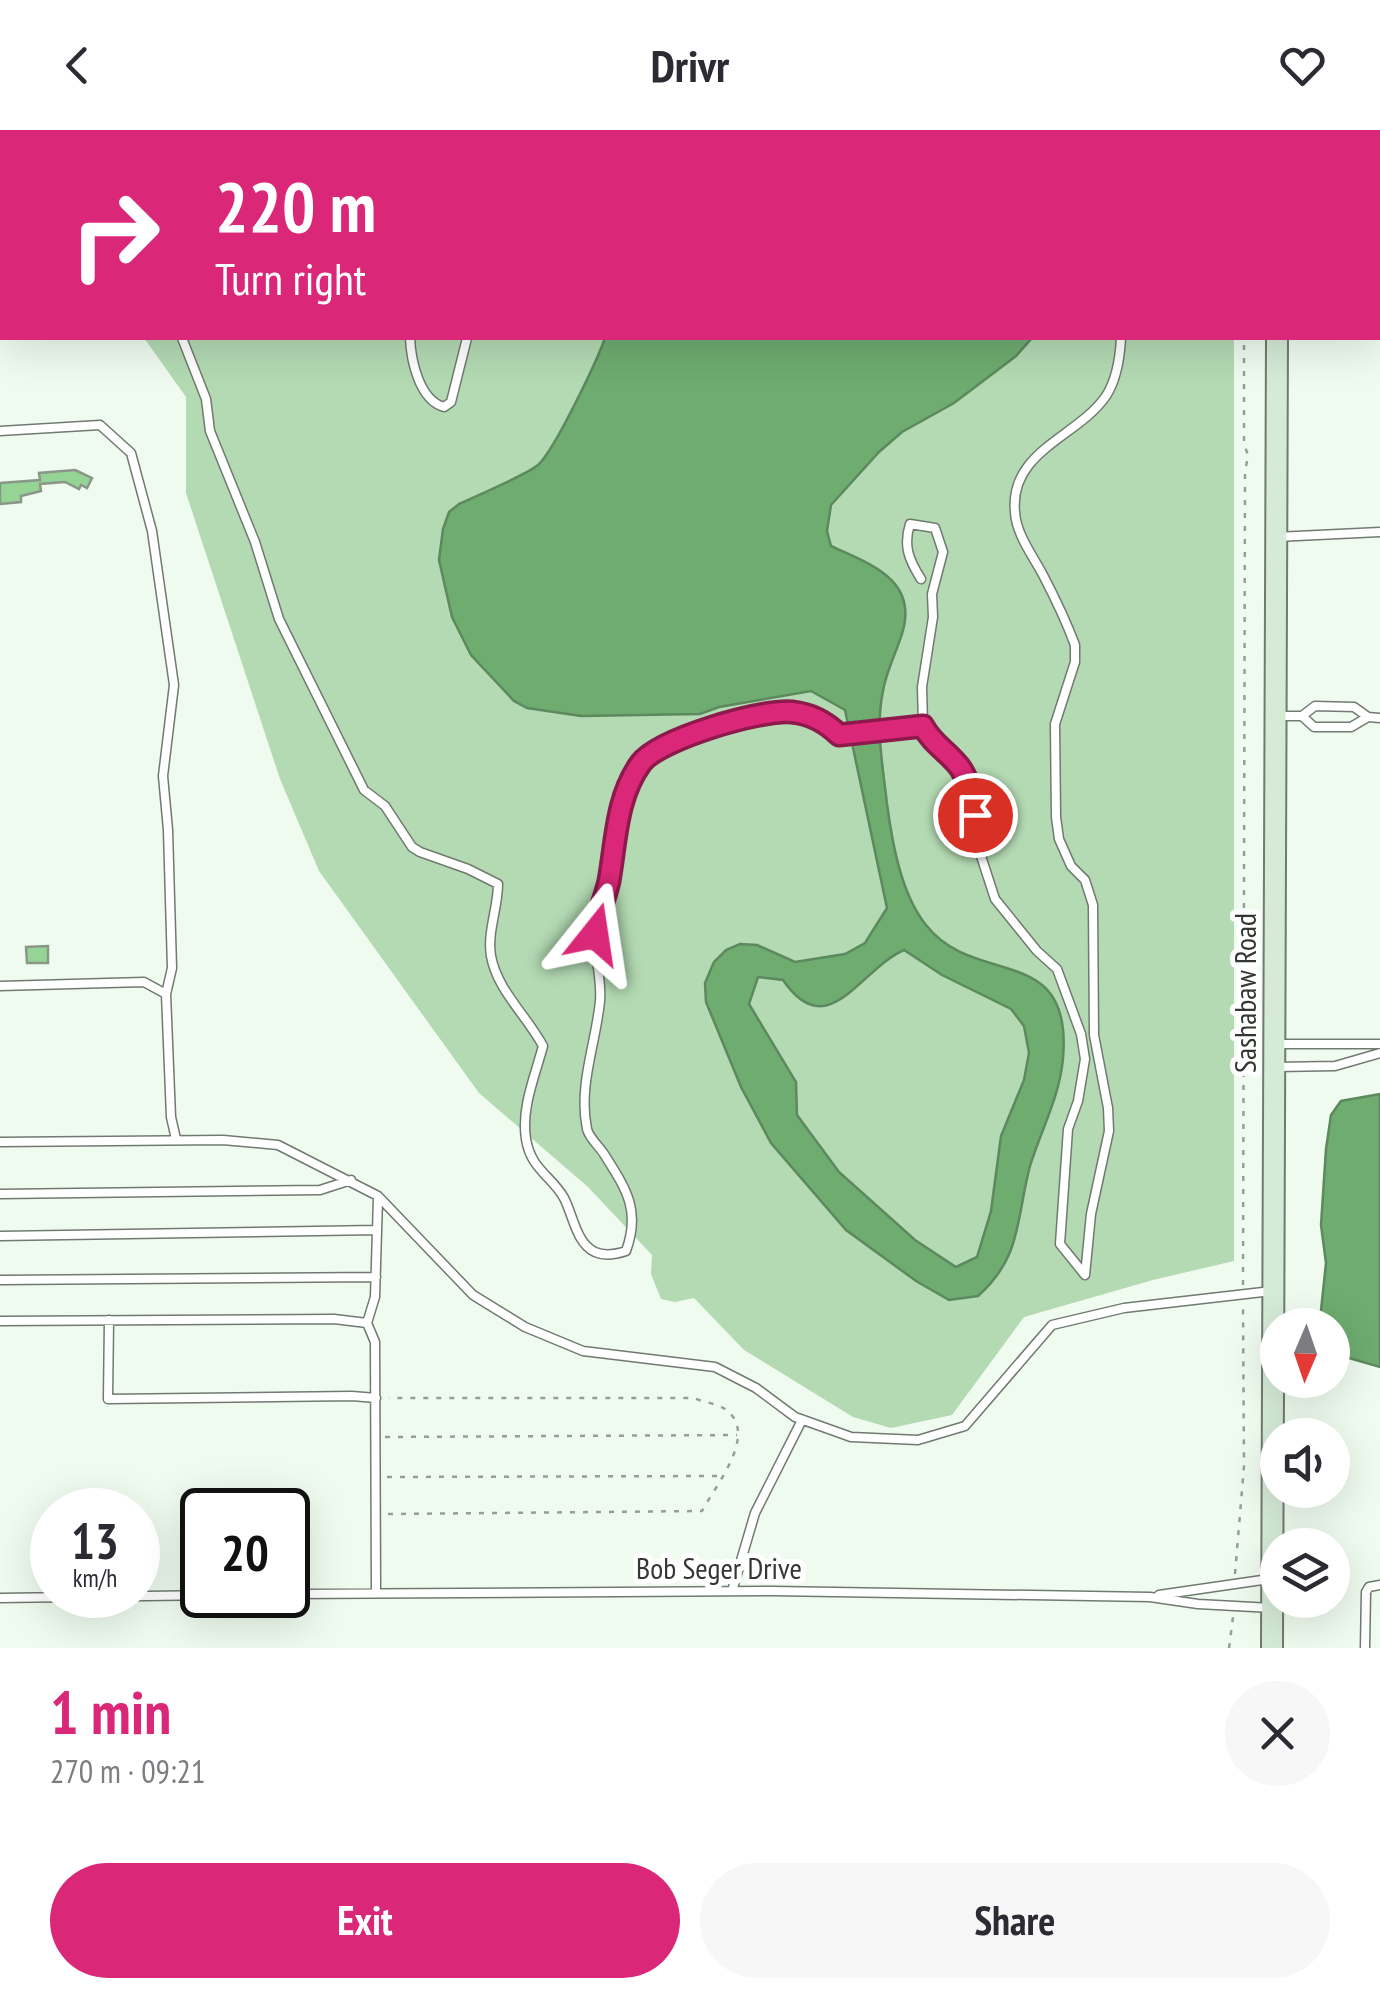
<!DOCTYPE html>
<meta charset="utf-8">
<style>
:root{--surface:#fff;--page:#f7f7f7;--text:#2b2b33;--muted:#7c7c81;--accent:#db2777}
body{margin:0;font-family:"PT Sans Narrow",sans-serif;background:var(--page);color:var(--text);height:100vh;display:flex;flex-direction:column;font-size:38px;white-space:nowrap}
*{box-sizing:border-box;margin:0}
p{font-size:32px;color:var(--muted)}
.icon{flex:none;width:55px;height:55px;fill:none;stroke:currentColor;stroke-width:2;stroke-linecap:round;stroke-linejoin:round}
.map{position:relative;height:1518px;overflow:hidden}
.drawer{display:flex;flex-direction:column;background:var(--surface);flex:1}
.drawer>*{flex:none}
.hud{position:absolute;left:0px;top:0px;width:1380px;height:210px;box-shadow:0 10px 40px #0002;background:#db2777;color:#fff;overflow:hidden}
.needle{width:65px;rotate:182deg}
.buttons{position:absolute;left:1260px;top:1178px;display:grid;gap:20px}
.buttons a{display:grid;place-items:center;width:90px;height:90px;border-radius:50%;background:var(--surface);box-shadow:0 10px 40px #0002;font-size:50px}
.speed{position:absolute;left:30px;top:1358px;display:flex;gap:20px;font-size:50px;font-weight:700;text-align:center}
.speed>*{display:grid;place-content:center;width:130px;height:130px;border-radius:50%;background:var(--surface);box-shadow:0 10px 40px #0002;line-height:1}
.speed small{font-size:25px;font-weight:400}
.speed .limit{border:5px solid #111;border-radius:15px;background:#fff;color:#111}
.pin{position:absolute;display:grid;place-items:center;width:85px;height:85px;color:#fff;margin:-42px;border:5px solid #fff;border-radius:50%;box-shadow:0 2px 10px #0007}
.me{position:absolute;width:110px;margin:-55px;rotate:15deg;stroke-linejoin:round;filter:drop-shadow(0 0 8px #0008)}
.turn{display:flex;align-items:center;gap:35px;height:210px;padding:0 50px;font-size:45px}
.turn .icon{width:130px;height:130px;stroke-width:2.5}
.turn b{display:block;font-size:70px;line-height:85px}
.round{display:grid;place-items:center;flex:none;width:105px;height:105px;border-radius:52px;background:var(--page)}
.head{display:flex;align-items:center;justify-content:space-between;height:170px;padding:0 50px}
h1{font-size:60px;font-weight:600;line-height:75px;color:var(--accent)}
.primary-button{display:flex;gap:20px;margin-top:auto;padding:20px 50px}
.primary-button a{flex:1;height:115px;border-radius:60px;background:var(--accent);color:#fff;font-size:40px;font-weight:600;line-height:115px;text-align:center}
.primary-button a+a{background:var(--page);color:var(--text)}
header{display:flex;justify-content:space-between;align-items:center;height:130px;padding:0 50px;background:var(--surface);font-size:45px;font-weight:600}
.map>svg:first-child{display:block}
.green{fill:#b3dab3}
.water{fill:#6eac70;stroke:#5c895d;stroke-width:2.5;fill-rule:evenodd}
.building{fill:#95d495;stroke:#8b968b;stroke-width:2.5}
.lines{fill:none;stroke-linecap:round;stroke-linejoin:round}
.lane-casing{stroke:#707a70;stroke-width:11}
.secondary-casing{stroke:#707a70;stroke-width:24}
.path{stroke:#969f96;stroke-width:2.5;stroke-dasharray:5 8;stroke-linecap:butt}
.lane{stroke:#fff;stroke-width:8}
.secondary{stroke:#d5ebd6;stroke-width:20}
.route-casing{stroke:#8e194d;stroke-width:25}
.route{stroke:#db2777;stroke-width:18}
.labels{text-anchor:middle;stroke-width:10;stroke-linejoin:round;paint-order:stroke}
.street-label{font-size:30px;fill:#323732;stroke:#fff}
</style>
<header><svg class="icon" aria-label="back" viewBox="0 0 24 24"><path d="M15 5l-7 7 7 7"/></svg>Drivr<svg class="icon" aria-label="heart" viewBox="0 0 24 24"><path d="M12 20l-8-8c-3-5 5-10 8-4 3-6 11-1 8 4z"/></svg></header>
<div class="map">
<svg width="1380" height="1518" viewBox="0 0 1380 1518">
<rect width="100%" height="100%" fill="#effbef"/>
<path class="green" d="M 47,0 L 1234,0 L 1234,2 L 48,2 Z
M 144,208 L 1234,208 L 1234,1131 L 1153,1150 L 1024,1187 L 952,1285 L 891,1298 L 853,1287 L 744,1220 L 694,1168 L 675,1172 L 661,1169 L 651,1144 L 652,1125 L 588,1057 L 479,963 L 319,741 L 280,649 L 186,363 L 186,267 Z"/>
<path class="water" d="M 682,0 L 1063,0 L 1064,2 L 682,2 Z
M 605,208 L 1032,208 L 1016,226 L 954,273 L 902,302 L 879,322 L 831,375 L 827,401 L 831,416 C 869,434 919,449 902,504 C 896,523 886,542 883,561 C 875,599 883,636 887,674 C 892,712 901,764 926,795 C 975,858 1073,811 1063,928 C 1060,966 1041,1000 1030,1036 C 1016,1089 1022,1127 978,1166 L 949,1170 L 916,1151 L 846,1100 L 771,1013 L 741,957 L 706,872 L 705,853 L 714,832 L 726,820 L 740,814 L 757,815 L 795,832 L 845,824 L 865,813 L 887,778 L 845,580 L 811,561 L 719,577 L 700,584 L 581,586 L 527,578 L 514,571 L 471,525 L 452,487 L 439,430 L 443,399 L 449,382 L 459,374 C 476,366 526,345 538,335 C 554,321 597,231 605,208 ZM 904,820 L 942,845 L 1011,879 L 1024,896 L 1029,923 L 1024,950 L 1001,1006 L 991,1081 L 977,1127 L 956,1137 L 915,1110 L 839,1042 L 797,985 L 796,952 L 749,874 L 758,847 L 783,850 C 828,916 860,839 904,820 Z
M 1380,964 L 1380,1237 L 1335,1224 L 1332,1195 L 1321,1195 L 1320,1190 L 1326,1133 L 1321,1095 L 1326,1019 L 1331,985 L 1341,971 Z"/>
<path class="building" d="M 75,340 L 92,348 L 87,358 L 81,355 L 79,359 L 65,352 L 40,354 L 41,361 L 21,366 L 21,372 L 0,374 L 0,353 L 40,350 L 39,343 Z
M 48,816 L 48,833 L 27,833 L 26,817 Z"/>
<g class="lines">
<g class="lane-casing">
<path id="lane" d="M 97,0 L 98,2
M 329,0 L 333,2
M 1089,0 L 1090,2
M 523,2 L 524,0
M 182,208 L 206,269 L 210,301 L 255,412 L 279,489 L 364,660 L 385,676 L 412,717 L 420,722 L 468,739 L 498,754 C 498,778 487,802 491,826 C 497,860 527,886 543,916 C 535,946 521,978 526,1009 C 531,1040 552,1046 564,1068 C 573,1085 576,1113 595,1122 C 604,1126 617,1124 626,1121 C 641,1080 626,1059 604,1024 C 599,1016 589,1008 587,999 C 578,956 596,913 600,871 C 602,848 594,826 595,803 C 596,784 605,770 609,752 C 611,740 609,726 612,714 C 637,624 639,616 733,593 C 772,583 807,574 839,605 L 923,596
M 410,208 C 411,230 419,270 444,277 L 451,272 L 467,208
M 0,301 L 100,295 L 131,323 L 152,401 L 174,555 L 163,646 L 168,700 L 172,838 L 166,864
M 1276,407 L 1380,402
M 921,449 C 909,430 903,416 910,394 L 935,398 L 943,422 L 932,464 L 933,487 L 922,557 L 923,596 L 928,606 L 960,637 L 970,656 L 981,726 L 995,769 L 1037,821 L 1057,839 L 1081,904 L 1085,929 L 1078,971 L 1068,999 L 1060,1114 L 1085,1145 L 1091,1084 L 1109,1001 L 1108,978 L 1094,905 L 1093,775 L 1085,750 L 1071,736 L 1059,709 L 1056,687 L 1055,594 L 1075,532 L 1075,515 C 1066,491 1055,468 1043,445 C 1033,426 1016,404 1015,382 C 1009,321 1078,307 1106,266 C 1117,249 1120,227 1121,208
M 1276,586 L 1302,586
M 1368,587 L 1351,597 L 1314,597 L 1302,586 L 1315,576 L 1354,577 L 1368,587 L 1380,588
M 0,856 L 144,852 L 166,864 L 171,987 L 176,1009
M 1276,914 L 1380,914
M 1276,937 L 1335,936 L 1380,923
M 0,1012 L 223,1010 L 278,1015 L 378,1066 L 473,1165 L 525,1197 L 583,1221 L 715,1237 L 756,1258 L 795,1287 L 851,1307 L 918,1310 L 965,1296 L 1052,1195 L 1124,1178 L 1272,1161
M 0,1064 L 320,1060 L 351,1050
M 0,1106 L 377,1100
M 0,1150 L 376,1147
M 109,1190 L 108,1269 L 352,1266 L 376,1268
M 0,1191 L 334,1189 L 367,1193 L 375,1212 L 376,1462
M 367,1193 L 375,1167 L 378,1068
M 732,1461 L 755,1383 L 802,1290
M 288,1464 L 773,1461 L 1150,1467 L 1198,1474 L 1272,1478
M 1159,1465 L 1269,1449
M 0,1468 L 218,1465
M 1365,1518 L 1366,1462 L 1369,1457 L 1380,1455"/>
</g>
<g class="secondary-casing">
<path id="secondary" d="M 1277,2 L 1277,0
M 1272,1518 L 1277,208"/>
</g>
<path class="path" d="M 1244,2 L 1244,0
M 1243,1155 L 1245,343 L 1248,325 L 1244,314 L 1244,208
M 385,1307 L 737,1305
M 387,1347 L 719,1346
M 388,1384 L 702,1381 C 715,1356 760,1303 725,1279 C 718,1274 703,1272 694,1268 L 389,1268
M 1235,1444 L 1244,1336 L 1243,1178
M 1229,1518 L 1233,1487"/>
<use href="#lane" class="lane"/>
<use href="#secondary" class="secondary"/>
</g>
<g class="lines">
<g class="route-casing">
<path id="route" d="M 595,804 C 597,785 605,769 609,751 C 616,712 616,667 641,633 C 659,609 761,579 792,582 C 811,584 826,592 839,605 L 923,596 C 932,614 950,623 961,639 C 970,653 972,669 975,685"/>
</g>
<use href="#route" class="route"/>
</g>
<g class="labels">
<g class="street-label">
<text transform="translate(1246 863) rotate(-90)" y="10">Sashabaw Road</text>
<text x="719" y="1449">Bob Seger Drive</text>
</g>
</g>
</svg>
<div class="buttons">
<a><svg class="needle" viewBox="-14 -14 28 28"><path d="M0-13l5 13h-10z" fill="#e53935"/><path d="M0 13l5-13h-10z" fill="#7c7c81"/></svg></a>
<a><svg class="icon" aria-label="sound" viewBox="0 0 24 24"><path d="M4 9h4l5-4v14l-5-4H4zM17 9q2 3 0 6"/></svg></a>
<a><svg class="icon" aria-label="layers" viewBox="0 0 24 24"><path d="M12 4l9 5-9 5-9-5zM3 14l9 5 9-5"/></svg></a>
</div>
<div class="speed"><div>13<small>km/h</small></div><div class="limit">20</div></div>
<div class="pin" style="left:975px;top:685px;background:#d93025"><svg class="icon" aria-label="arrive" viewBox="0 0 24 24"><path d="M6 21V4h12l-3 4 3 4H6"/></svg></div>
<svg class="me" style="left:595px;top:804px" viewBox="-20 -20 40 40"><path d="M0-17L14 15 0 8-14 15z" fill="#db2777" stroke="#fff" stroke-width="4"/></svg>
<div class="hud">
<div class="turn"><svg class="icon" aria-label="right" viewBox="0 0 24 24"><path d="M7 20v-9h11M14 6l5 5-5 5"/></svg><div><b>220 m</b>Turn right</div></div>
</div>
</div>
<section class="drawer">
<div class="head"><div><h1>1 min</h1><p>270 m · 09:21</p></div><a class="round"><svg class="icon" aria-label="close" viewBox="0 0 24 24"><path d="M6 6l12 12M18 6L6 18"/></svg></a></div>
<div class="primary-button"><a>Exit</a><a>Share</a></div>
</section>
